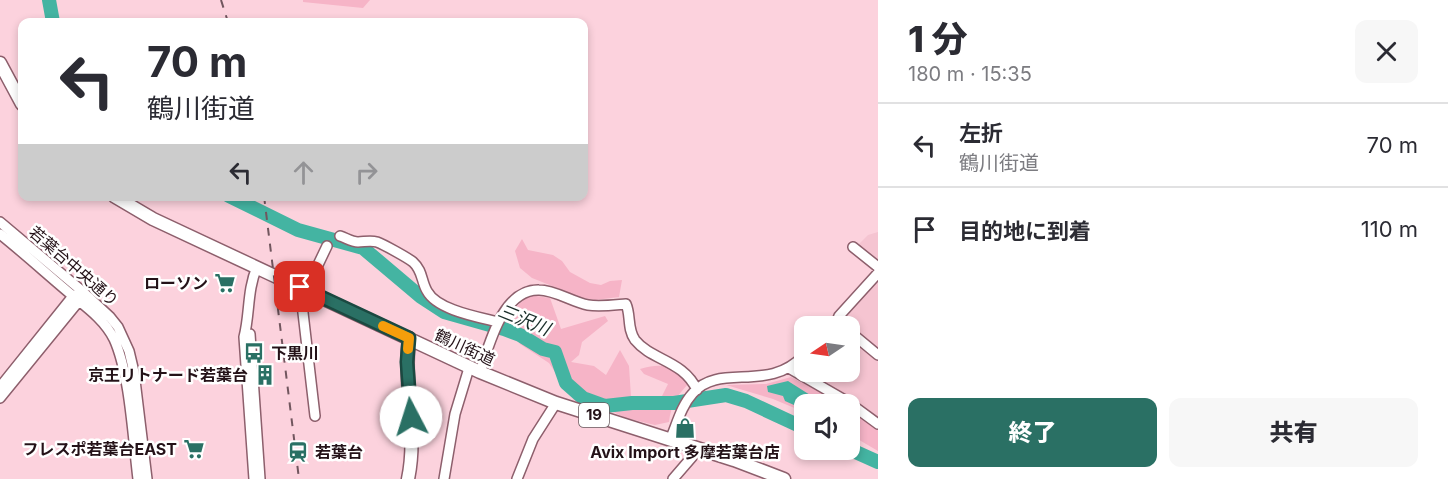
<!DOCTYPE html>
<html lang="ja">
<meta charset="utf-8">
<style>
:root{--surface:#fff;--page:#f7f7f7;--text:#2b2b33;--muted:#7c7c81;--line:#e1e1e2;--accent:#2a7064}
body{margin:0;font-family:Inter,"Noto Sans JP",sans-serif;background:var(--page);color:var(--text);height:100vh;display:flex;flex-direction:column;font-size:22px;white-space:nowrap}
*{box-sizing:border-box;margin:0}
p{font-size:20px;color:var(--muted)}
.icon{flex:none;width:33px;height:33px;fill:none;stroke:currentColor;stroke-width:2;stroke-linecap:round;stroke-linejoin:round}
.map{position:relative;flex:1;overflow:hidden}
.panel{display:flex;flex-direction:column;background:var(--surface);width:570px}
.panel>*{flex:none}
.banner{position:absolute;left:18px;top:18px;width:570px;height:183px;border-radius:12px;box-shadow:0 3px 9px #0003;background:#fff;color:var(--text);overflow:hidden}
.needle{width:39px;rotate:257deg}
.buttons{position:absolute;left:794px;top:316px;display:grid;gap:12px}
.buttons a{display:grid;place-items:center;width:66px;height:66px;border-radius:12px;background:var(--surface);box-shadow:0 3px 9px #0003;font-size:30px}
.pin{position:absolute;display:grid;place-items:center;width:51px;height:51px;color:#fff;margin:-26px;border-radius:12px;box-shadow:0 3px 9px #0006}
.me{position:absolute;width:66px;margin:-33px;rotate:355deg;stroke-linejoin:round;filter:drop-shadow(0 0 4px #0008)}
.turn{display:flex;align-items:center;gap:21px;height:126px;padding:0 30px;font-size:27px}
.turn .icon{width:78px;height:78px;stroke-width:2.5}
.turn b{display:block;font-size:42px;line-height:51px}
.lanes{display:flex;align-items:center;height:57px;padding:0 30px;background:#0003;justify-content:center;gap:30px;direction:ltr}
.lanes .off{opacity:.35}
.round{display:grid;place-items:center;flex:none;width:63px;height:63px;border-radius:12px;background:var(--page)}
.overview{display:flex;align-items:center;justify-content:space-between;height:102px;padding:0 30px}
h1{font-size:36px;font-weight:800;line-height:45px}
.primary-button{display:flex;gap:12px;margin-top:auto;padding:12px 30px}
.primary-button a{flex:1;height:69px;border-radius:12px;background:var(--accent);color:#fff;font-size:24px;font-weight:800;line-height:69px;text-align:center}
.primary-button a+a{background:var(--page);color:var(--text)}
ul{padding:0;list-style:none}
li{display:flex;align-items:center;gap:18px;height:84px;padding:0 30px;border-top:2px solid var(--line)}
li div{flex:1}
li b{display:block;font-size:22px}
li em{font-style:normal}
main{display:flex;flex:1;min-height:0}
.map>svg:first-child{display:block}
.built{fill:#f5c4d1}
.green{fill:#f6b4c7}
.water{fill:#44b4a2}
.lines{fill:none;stroke-linecap:round;stroke-linejoin:round}
.river{stroke:#44b4a2;stroke-width:14}
.minor-casing{stroke:#8d5f6c;stroke-width:12}
.major-casing{stroke:#8d5f6c;stroke-width:15}
.minor{stroke:#fff;stroke-width:9}
.major{stroke:#fff;stroke-width:12}
.rail{stroke:#71565e;stroke-width:2;stroke-dasharray:8 8;stroke-linecap:butt}
.route-casing{stroke:#1b4941;stroke-width:15}
.route{stroke:#2a7064;stroke-width:10}
.slow{stroke:#f59e0b;stroke-width:10}
.labels{text-anchor:middle;stroke-width:5;stroke-linejoin:round;paint-order:stroke}
.shield{fill:#fff;stroke:#66595d;stroke-width:1.5}
.shield-label{font-size:15px;font-weight:bold;fill:#241218}
.street-label{font-size:16px;fill:#241218;stroke:#fff}
.poi-label{font-size:16px;font-weight:bold;fill:#241218;stroke:#fff;text-anchor:end}
.water-label{font-size:18px;font-style:italic;fill:#1a2e2a;stroke:#fff}
</style>
<main>
<div class="map">
<svg width="878" height="479" viewBox="0 0 878 479">
<rect width="100%" height="100%" fill="#fcd2dd"/>
<path class="built" d="M 878,232 L 878,262 L 857,246 L 868,235 Z
M 878,279 L 878,418 L 838,392 L 799,371 L 799,367 L 804,362 L 804,372 L 849,372 L 849,327 L 835,327 Z"/>
<path class="green" d="M 303,0 L 370,0 L 363,8 L 303,2 Z
M 522,239 L 528,250 L 553,255 L 562,261 L 570,272 L 590,283 L 601,285 L 610,281 L 622,280 L 619,297 L 595,300 L 580,297 L 532,278 L 520,268 L 515,251 Z
M 529,295 L 550,298 L 561,329 L 605,316 L 608,321 L 582,342 L 579,355 L 571,362 L 594,366 L 606,375 L 620,350 L 629,366 L 631,397 L 662,396 L 668,384 L 644,374 L 640,369 C 665,362 670,366 689,383 C 677,396 671,404 669,422 L 655,425 L 626,418 L 598,405 L 574,400 L 549,363 L 520,344 L 505,323 L 513,310 Z
M 791,377 L 845,405 L 804,405 L 804,412 L 773,399 L 726,385 L 766,384 Z
M 849,408 L 878,429 L 878,451 L 849,434 Z"/>
<path class="water" d="M 788,381 L 818,400 L 816,405 L 794,405 L 785,401 L 783,396 L 768,392 L 767,386 Z"/>
<g class="lines">
<path class="river" d="M 49,0 L 53,22
M 229,196 L 298,230 L 363,248 L 421,297 L 444,312 L 504,329 L 520,335 L 543,349 L 555,352 L 566,383 L 583,398 L 605,406 L 632,403 L 674,403 L 726,395 L 746,401 L 804,428
M 849,449 L 878,462"/>
<g class="minor-casing">
<path id="minor" d="M 0,222 L 82,291 L 110,317 L 118,327 L 129,351 L 134,372 L 147,479
M 0,234 C 25,254 49,276 73,296 C 89,309 105,321 114,339 C 130,374 133,439 138,479
M 340,236 C 346,238 352,242 358,242 C 364,242 370,240 377,242 C 383,244 408,258 413,262 C 423,271 421,281 427,291 C 437,310 478,317 498,322
M 853,247 L 878,267
M 300,287 L 315,416
M 306,290 L 327,246
M 835,326 L 839,316 L 878,273
M 849,331 L 878,355
M 250,334 L 260,479
M 789,368 L 848,402 L 878,424
M 480,372 C 489,346 502,289 539,290 C 555,290 572,302 588,305 C 599,307 614,305 626,304 C 631,315 627,329 635,340 C 652,361 683,360 697,390
M 0,387 L 73,296 L 78,294
M 0,398 L 79,301 L 81,296
M 670,440 C 677,424 681,406 693,393 C 720,362 768,394 804,355
M 254,479 L 244,337 C 250,314 247,290 257,267
M 444,479 L 455,414 L 469,368
M 517,479 L 533,439 L 556,403
M 673,479 L 692,457 L 694,447"/>
</g>
<g class="major-casing">
<path id="major" d="M 0,63 L 22,104
M 114,196 L 153,219 L 480,372 L 556,403 L 734,460 L 784,479
M 408,479 C 418,432 403,385 409,338"/>
</g>
<use href="#minor" class="minor"/>
<use href="#major" class="major"/>
<path class="rail" d="M 221,0 L 228,22
M 264,196 L 299,479"/>
</g>
<g class="lines">
<g class="route-casing">
<path id="route" d="M 300,287 L 409,338 L 407,362 L 411,417"/>
</g>
<use href="#route" class="route"/>
<path class="slow" d="M 383,326 L 409,338 L 408,349"/>
</g>
<defs>
<g id="supermarket-bare" transform="scale(1.62)"><path d="M-6-5.5h2.5l.6 2H6L4.5 2H-2.5L-4.4-4H-6ZM-1.5 3.2a1.3 1.3 0 1 0 .1 0ZM3 3.2a1.3 1.3 0 1 0 .1 0Z" fill="#2a7064" stroke="#fff" stroke-width="2.5" paint-order="stroke"/></g>
<g id="bus-bare" transform="scale(1.62)"><path d="M-5-6H5V4H4V6H2V4H-2V6H-4V4H-5ZM-3.5-4V0h7V-4ZM-3.5 1.2v1.5H-2V1.2ZM2 1.2v1.5H3.5V1.2Z" fill="#2a7064" stroke="#fff" stroke-width="2.5" paint-order="stroke"/></g>
<g id="building-bare" transform="scale(1.62)"><path d="M-4-6H4V6H1V3H-1V6H-4ZM-2.5-4.3h1.7v1.8h-1.7ZM.8-4.3h1.7v1.8H.8ZM-2.5-1h1.7V.8h-1.7ZM.8-1h1.7V.8H.8Z" fill="#2a7064" stroke="#fff" stroke-width="2.5" paint-order="stroke"/></g>
<g id="shop-bare" transform="scale(1.62)"><path d="M-5-2.5h2.3a2.7 3.5 0 0 1 5.4 0H5L5.5 6h-11ZM-1.5-2.5h3a1.5 2.3 0 0 0-3 0Z" fill="#2a7064" stroke="#fff" stroke-width="2.5" paint-order="stroke"/></g>
<g id="station-bare" transform="scale(1.62)"><path d="M-3-6H3Q5-6 5-4V2Q5 4 3 4L4.5 6H3L1.5 4h-3L-3 6H-4.5L-3 4Q-5 4-5 2V-4Q-5-6-3-6ZM-3.5-4v3h7v-3ZM-3.5 1v1.5H-2V1ZM2 1v1.5H3.5V1Z" fill="#2a7064" stroke="#fff" stroke-width="2.5" paint-order="stroke"/></g>
</defs>
<g fill-rule="evenodd">
<use href="#supermarket-bare" x="225" y="283"/>
<use href="#bus-bare" x="254" y="353"/>
<use href="#building-bare" x="265" y="375"/>
<use href="#shop-bare" x="685" y="428"/>
<use href="#supermarket-bare" x="194" y="449"/>
<use href="#station-bare" x="298" y="452"/>
</g>
<g class="labels">
<rect class="shield" x="579" y="403" width="30" height="24" rx="4.5"/>
<g class="shield-label">
<text x="594" y="420">19</text>
</g>
<g class="street-label">
<text transform="translate(74 266) rotate(41)" y="6">若葉台中央通り</text>
<text transform="translate(465 347) rotate(25)" y="6">鶴川街道</text>
</g>
<g class="poi-label">
<text x="208" y="289">ローソン</text>
<text x="271" y="359" text-anchor="start">下黒川</text>
<text x="248" y="381">京王リトナード若葉台</text>
<text x="177" y="455">フレスポ若葉台EAST</text>
<text x="315" y="458" text-anchor="start">若葉台</text>
<text x="685" y="458" text-anchor="middle">Avix Import 多摩若葉台店</text>
</g>
<g class="water-label">
<text transform="translate(524 320) rotate(22)" y="6">三沢川</text>
</g>
</g>
</svg>
<div class="buttons">
<a><svg class="needle" viewBox="-14 -14 28 28"><path d="M0-13l5 13h-10z" fill="#e53935"/><path d="M0 13l5-13h-10z" fill="#7c7c81"/></svg></a>
<a><svg class="icon" aria-label="sound" viewBox="0 0 24 24"><path d="M4 9h4l5-4v14l-5-4H4zM17 9q2 3 0 6"/></svg></a>
</div>
<div class="pin" style="left:300px;top:287px;background:#d93025"><svg class="icon" aria-label="arrive" viewBox="0 0 24 24"><path d="M6 21V4h12l-3 4 3 4H6"/></svg></div>
<svg class="me" style="left:411px;top:417px" viewBox="-20 -20 40 40"><circle r="19" fill="#fff"/><path d="M0-13L10 11 0 6-10 11z" fill="#2a7064"/></svg>
<div class="banner">
<div class="turn"><svg class="icon" aria-label="left" viewBox="0 0 24 24"><path d="M17 20v-9H6M10 6l-5 5 5 5"/></svg><div><b>70 m</b>鶴川街道</div></div>
<div class="lanes"><svg class="icon" aria-label="left" viewBox="0 0 24 24"><path d="M17 20v-9H6M10 6l-5 5 5 5"/></svg><svg class="icon off" aria-label="ahead" viewBox="0 0 24 24"><path d="M12 20V5M6 11l6-6 6 6"/></svg><svg class="icon off" aria-label="right" viewBox="0 0 24 24"><path d="M7 20v-9h11M14 6l5 5-5 5"/></svg></div>
</div>
</div>
<section class="panel">
<div class="overview"><div><h1>1 分</h1><p>180 m · 15:35</p></div><a class="round"><svg class="icon" aria-label="close" viewBox="0 0 24 24"><path d="M6 6l12 12M18 6L6 18"/></svg></a></div>
<ul>
<li><svg class="icon" aria-label="left" viewBox="0 0 24 24"><path d="M17 20v-9H6M10 6l-5 5 5 5"/></svg><div><b>左折</b><p>鶴川街道</p></div><em>70 m</em></li>
<li><svg class="icon" aria-label="arrive" viewBox="0 0 24 24"><path d="M6 21V4h12l-3 4 3 4H6"/></svg><div><b>目的地に到着</b></div><em>110 m</em></li>
</ul>
<div class="primary-button"><a>終了</a><a>共有</a></div>
</section>
</main>
